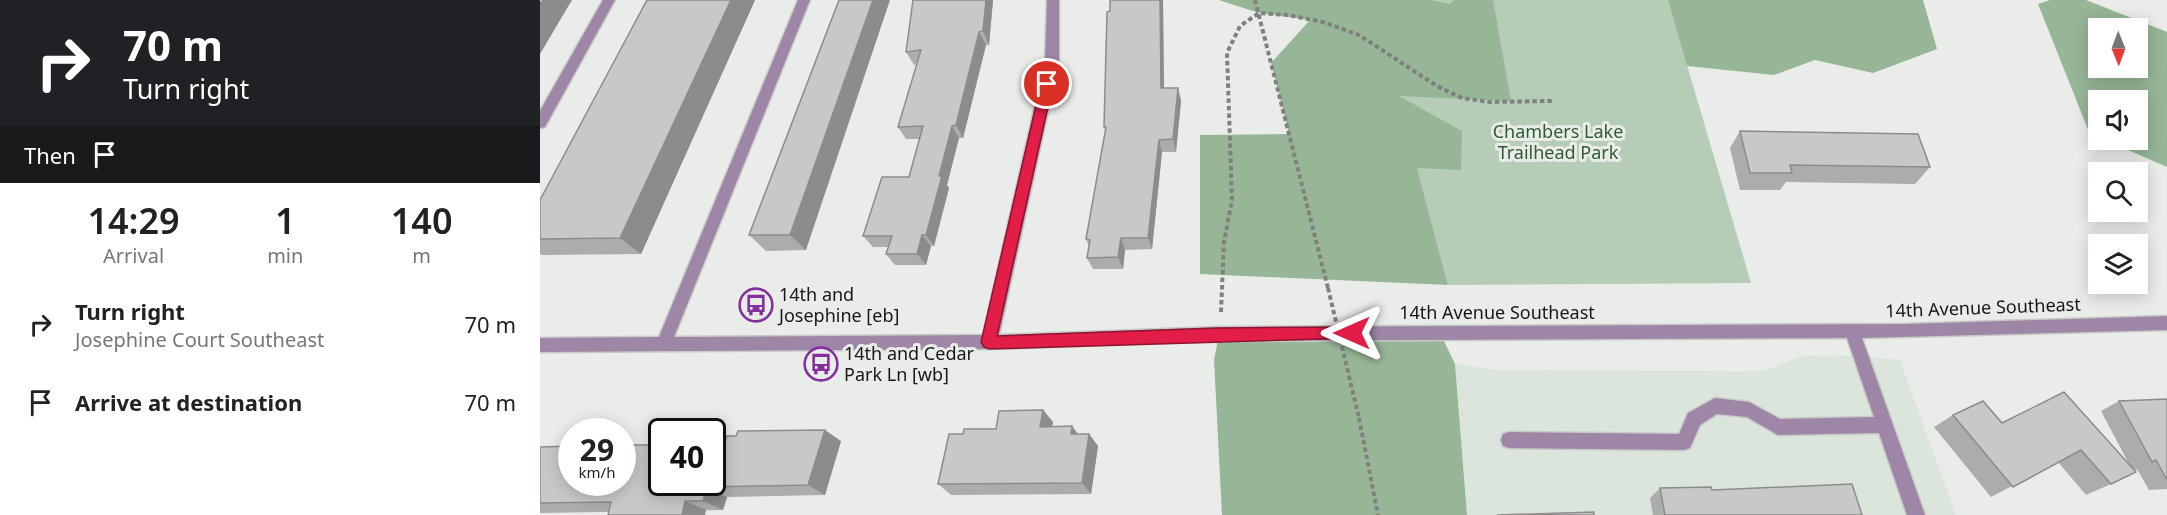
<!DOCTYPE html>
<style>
:root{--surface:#fff;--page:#f6f6f6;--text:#222;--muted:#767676}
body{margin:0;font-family:"Noto Sans",sans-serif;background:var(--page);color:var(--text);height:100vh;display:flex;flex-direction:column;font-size:22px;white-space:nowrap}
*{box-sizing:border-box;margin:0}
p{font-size:20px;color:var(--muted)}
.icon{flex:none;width:33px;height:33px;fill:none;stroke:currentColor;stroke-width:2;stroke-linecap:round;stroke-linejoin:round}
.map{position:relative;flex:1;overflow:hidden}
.panel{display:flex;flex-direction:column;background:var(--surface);width:540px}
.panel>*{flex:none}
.banner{background:#202124;color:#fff;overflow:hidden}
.needle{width:39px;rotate:179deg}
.fabs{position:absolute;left:1548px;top:18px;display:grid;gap:12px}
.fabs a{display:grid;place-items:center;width:60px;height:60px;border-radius:0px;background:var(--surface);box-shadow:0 3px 15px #0003;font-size:30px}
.speed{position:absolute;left:18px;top:418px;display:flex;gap:12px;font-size:30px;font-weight:700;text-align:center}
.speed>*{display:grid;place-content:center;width:78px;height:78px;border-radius:50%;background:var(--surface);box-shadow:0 3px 15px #0003;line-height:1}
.speed small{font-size:15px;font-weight:400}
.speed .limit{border:3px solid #111;border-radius:9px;background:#fff;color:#111}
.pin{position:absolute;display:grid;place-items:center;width:51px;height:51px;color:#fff;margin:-26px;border:3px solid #fff;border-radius:50%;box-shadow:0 2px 6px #0007}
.me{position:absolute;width:66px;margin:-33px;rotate:270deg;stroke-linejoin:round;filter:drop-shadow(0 0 4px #0008)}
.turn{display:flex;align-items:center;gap:21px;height:126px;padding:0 24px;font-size:27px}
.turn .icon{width:78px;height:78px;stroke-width:2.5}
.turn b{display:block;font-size:42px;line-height:51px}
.then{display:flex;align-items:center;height:57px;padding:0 24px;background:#0003;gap:12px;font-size:22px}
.eta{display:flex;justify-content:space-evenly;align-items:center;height:102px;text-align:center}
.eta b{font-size:36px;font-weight:600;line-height:42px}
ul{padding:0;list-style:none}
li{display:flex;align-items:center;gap:18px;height:78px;padding:0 24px}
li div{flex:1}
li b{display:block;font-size:22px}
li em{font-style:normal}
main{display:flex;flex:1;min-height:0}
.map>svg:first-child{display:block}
.built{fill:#dce5dc}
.green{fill:#b5cdb6}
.forest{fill:#96b697;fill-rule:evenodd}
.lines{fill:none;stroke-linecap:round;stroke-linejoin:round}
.minor-casing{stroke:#c8cac8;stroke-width:3}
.path{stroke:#7f817f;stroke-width:4;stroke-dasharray:4.5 3;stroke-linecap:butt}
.minor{fill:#9e87a6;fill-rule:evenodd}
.path-bridge{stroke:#7f817f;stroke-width:4;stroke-dasharray:4.5 3;stroke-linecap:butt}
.wall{fill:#abadab}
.shaded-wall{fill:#8b8d8b}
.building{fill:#c7c9c7;stroke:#8b8d8b;stroke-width:1.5}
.route{fill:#e11d48;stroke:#92132f;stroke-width:1.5}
.labels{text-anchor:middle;stroke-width:6;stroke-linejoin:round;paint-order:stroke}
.park-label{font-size:18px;fill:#2e5d33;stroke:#eaecea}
.poi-label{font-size:18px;fill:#161716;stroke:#eaecea;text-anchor:start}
.street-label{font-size:18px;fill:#161716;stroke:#eaecea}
</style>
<main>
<section class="panel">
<div class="banner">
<div class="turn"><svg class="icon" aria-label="right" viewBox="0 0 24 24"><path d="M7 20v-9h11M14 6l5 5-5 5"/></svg><div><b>70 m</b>Turn right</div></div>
<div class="then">Then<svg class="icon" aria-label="arrive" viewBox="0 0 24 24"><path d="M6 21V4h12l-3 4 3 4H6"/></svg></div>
</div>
<div class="eta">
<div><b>14:29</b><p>Arrival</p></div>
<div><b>1</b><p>min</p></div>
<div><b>140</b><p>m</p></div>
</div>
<ul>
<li><svg class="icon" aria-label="right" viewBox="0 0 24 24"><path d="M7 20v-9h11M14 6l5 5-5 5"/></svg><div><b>Turn right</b><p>Josephine Court Southeast</p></div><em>70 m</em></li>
<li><svg class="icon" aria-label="arrive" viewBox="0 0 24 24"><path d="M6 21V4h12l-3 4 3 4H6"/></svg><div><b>Arrive at destination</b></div><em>70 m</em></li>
</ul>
</section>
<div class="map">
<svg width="1627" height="515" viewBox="0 0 1627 515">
<rect width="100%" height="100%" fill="#eaecea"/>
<path class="built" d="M 1264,355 L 1321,356 L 1360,360 L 1416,515 L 927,515 L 915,364 L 957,370 L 1223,371 Z"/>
<path class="green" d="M 832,0 L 1128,0 L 1211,283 L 908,285 Z"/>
<path class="forest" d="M 679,0 L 891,0 L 910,4 L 914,0 L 953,0 L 971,101 L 859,96 L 922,131 L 921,170 L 877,168 L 908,285 L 660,274 L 660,135 L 749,134 L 731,63 L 770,20 L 719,13 Z
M 1128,0 L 1383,0 L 1397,49 L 1333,73 L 1275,60 L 1234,75 L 1147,66 Z
M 1510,0 L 1546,0 L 1627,32 L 1627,167 L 1565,140 L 1598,140 L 1598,100 L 1558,100 L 1558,136 L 1549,132 L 1498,4 ZM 1558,28 L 1598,28 L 1598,68 L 1558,68 Z
M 900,333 L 915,364 L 927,515 L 682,515 L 674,360 L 679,334 Z"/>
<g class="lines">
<g class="minor-casing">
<path id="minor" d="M 63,0 L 75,0 L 5,127 L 0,128 L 0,111 Z
M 258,0 L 270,0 L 134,337 L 443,335 L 505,61 L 507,0 L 519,0 L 519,61 L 459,335 L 679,327 L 1366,324 L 1627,316 L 1627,330 L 1322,338 L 1385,515 L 1367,515 L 1339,433 L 1238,435 L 1207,417 L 1177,414 L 1160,425 L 1150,448 L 1144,450 L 969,448 L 963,446 L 961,440 L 963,434 L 969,432 L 1139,434 L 1148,413 L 1175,398 L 1209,402 L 1240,419 L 1334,417 L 1307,338 L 679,341 L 449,349 L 0,352 L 0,338 L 119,337 Z"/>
</g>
<path class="path" d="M 715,0 L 788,288
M 681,312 L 684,242 L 692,200 L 687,53 L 700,26 L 719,13 L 748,15 L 783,22 L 819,35 L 897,86 L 922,98 L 950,102 L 1012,101
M 819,418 L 838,515"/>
<use href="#minor" class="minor"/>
<path class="path-bridge" d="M 788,288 L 819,418"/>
</g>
<path class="wall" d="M 107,0 L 215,0 L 101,254 L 2,255 L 0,254 L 0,200 Z
M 299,0 L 266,250 L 226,251 L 209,235 Z
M 373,0 L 453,0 L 449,45 L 446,45 L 423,138 L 419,138 L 407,185 L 409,188 L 394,246 L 391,246 L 386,265 L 355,265 L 346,254 L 348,247 L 333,247 L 323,236 L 369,177 L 380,139 L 366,139 L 358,127 L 377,64 L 374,65 L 366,52 Z
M 623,0 L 624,88 L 638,88 L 641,101 L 636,152 L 622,152 L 612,249 L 585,250 L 583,269 L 553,269 L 547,258 L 549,246 L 546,239 L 566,131 L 564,127 L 570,11 Z
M 1200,131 L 1390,167 L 1375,184 L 1246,182 L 1240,190 L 1200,190 L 1190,148 Z
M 1627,399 L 1627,489 L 1609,490 L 1597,469 L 1571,484 L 1546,495 L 1518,462 L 1451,497 L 1394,427 L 1413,415 L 1462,423 L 1590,466 L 1561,411 L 1579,401 Z
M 503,410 L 513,422 L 512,427 L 537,434 L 549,434 L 558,446 L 551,494 L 411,495 L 398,484 L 423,434 L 456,429 Z
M 301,441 L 285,495 L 187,497 L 183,510 L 0,513 L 0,447 Z
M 1120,488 L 1172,490 L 1322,515 L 1113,515 L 1110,498 Z"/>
<path class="shaded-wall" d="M 2,0 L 32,0 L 0,54 L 0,2 Z
M 191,0 L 215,0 L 101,254 L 80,238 Z
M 333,0 L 350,0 L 266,250 L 250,235 Z
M 446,0 L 453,0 L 449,45 L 443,31 Z
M 620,0 L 623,0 L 624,101 L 621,88 Z
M 439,32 L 446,45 L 423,138 L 416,125 Z
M 638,88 L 641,101 L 636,152 L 633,139 Z
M 412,126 L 419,138 L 407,185 L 409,188 L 394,246 L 386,235 L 399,176 Z
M 619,140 L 622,152 L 612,249 L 608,238 Z
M 382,235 L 391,246 L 386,265 L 377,254 Z
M 581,238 L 585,250 L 583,269 L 578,257 Z
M 503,410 L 513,422 L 510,439 L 500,427 Z
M 532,426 L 541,438 L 531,434 Z
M 285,430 L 301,441 L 285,495 L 268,485 Z
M 549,434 L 558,446 L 551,494 L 542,483 Z
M 167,487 L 187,497 L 183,510 L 163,501 Z
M 145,501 L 166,510 L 165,515 L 142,515 Z"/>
<path class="building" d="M 107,0 L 191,0 L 80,238 L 0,239 L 0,200 Z
M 299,0 L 333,0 L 250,235 L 209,235 Z
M 373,0 L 446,0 L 443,31 L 439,32 L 416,125 L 412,126 L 399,176 L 402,176 L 386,235 L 382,235 L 377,254 L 346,254 L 352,236 L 323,236 L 342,177 L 369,177 L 383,126 L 358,127 L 381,50 L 366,52 Z
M 570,0 L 620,0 L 621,88 L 638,88 L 633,139 L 619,140 L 608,238 L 581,238 L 578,257 L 547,258 L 550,240 L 546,239 L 566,127 L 564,127 L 567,12 L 570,11 Z
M 1200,131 L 1378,134 L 1390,167 L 1250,165 L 1252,173 L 1210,173 Z
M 1524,392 L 1596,472 L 1571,484 L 1541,450 L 1473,487 L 1413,415 L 1443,401 L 1462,423 Z
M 1627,399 L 1627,480 L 1616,460 L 1612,462 L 1579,401 Z
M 503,410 L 500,427 L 532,426 L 531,434 L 549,434 L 542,483 L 398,484 L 409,434 L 423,434 L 424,429 L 456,429 L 459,411 Z
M 285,430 L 268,485 L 167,487 L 163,501 L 145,501 L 142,515 L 68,515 L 71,502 L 0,503 L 0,447 L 32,446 L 32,483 L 82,483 L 82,445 L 122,445 L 122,483 L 172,483 L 172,444 L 184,444 L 187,436 L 196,436 L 198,431 Z
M 1312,484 L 1322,515 L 1125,515 L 1120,488 L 1171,487 L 1172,490 Z
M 1054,512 L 1054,515 L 957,515 Z"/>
<path class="route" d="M 507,79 L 513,84 L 457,336 L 679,328 L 812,327 L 817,329 L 819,333 L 817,338 L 449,349 L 444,347 L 441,342 L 501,84 Z"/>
<defs>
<g id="bus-ring" transform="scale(1.725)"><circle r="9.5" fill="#eaecea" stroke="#842f9d" stroke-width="1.5"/><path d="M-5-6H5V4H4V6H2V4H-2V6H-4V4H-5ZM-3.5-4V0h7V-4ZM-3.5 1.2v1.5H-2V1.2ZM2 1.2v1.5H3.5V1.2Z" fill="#842f9d"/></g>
</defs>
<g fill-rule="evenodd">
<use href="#bus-ring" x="216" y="305"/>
<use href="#bus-ring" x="281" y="364"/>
</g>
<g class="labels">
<g class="park-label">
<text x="1018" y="138">Chambers Lake<tspan x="1018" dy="21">Trailhead Park</tspan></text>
</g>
<g class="poi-label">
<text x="239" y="301">14th and<tspan x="239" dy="21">Josephine [eb]</tspan></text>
<text x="304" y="360">14th and Cedar<tspan x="304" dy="21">Park Ln [wb]</tspan></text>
</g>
<g class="street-label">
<text transform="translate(1443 308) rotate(-2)" y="6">14th Avenue Southeast</text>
<text x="957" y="319">14th Avenue Southeast</text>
</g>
</g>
</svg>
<div class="fabs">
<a><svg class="needle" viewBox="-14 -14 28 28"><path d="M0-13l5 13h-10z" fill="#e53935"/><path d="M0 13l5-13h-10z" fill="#767676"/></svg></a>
<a><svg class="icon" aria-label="sound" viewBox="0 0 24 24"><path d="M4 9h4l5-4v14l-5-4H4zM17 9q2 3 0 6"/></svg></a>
<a><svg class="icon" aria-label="search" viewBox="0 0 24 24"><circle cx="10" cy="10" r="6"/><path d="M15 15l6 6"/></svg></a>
<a><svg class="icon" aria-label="layers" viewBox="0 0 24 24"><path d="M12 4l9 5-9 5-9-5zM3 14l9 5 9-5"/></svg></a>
</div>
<div class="speed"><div>29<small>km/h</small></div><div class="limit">40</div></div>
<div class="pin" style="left:507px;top:84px;background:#d93025"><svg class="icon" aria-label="arrive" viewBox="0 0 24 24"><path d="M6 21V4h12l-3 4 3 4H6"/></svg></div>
<svg class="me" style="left:812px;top:333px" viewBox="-20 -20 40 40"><path d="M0-17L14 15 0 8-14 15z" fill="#e11d48" stroke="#fff" stroke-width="4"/></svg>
</div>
</main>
